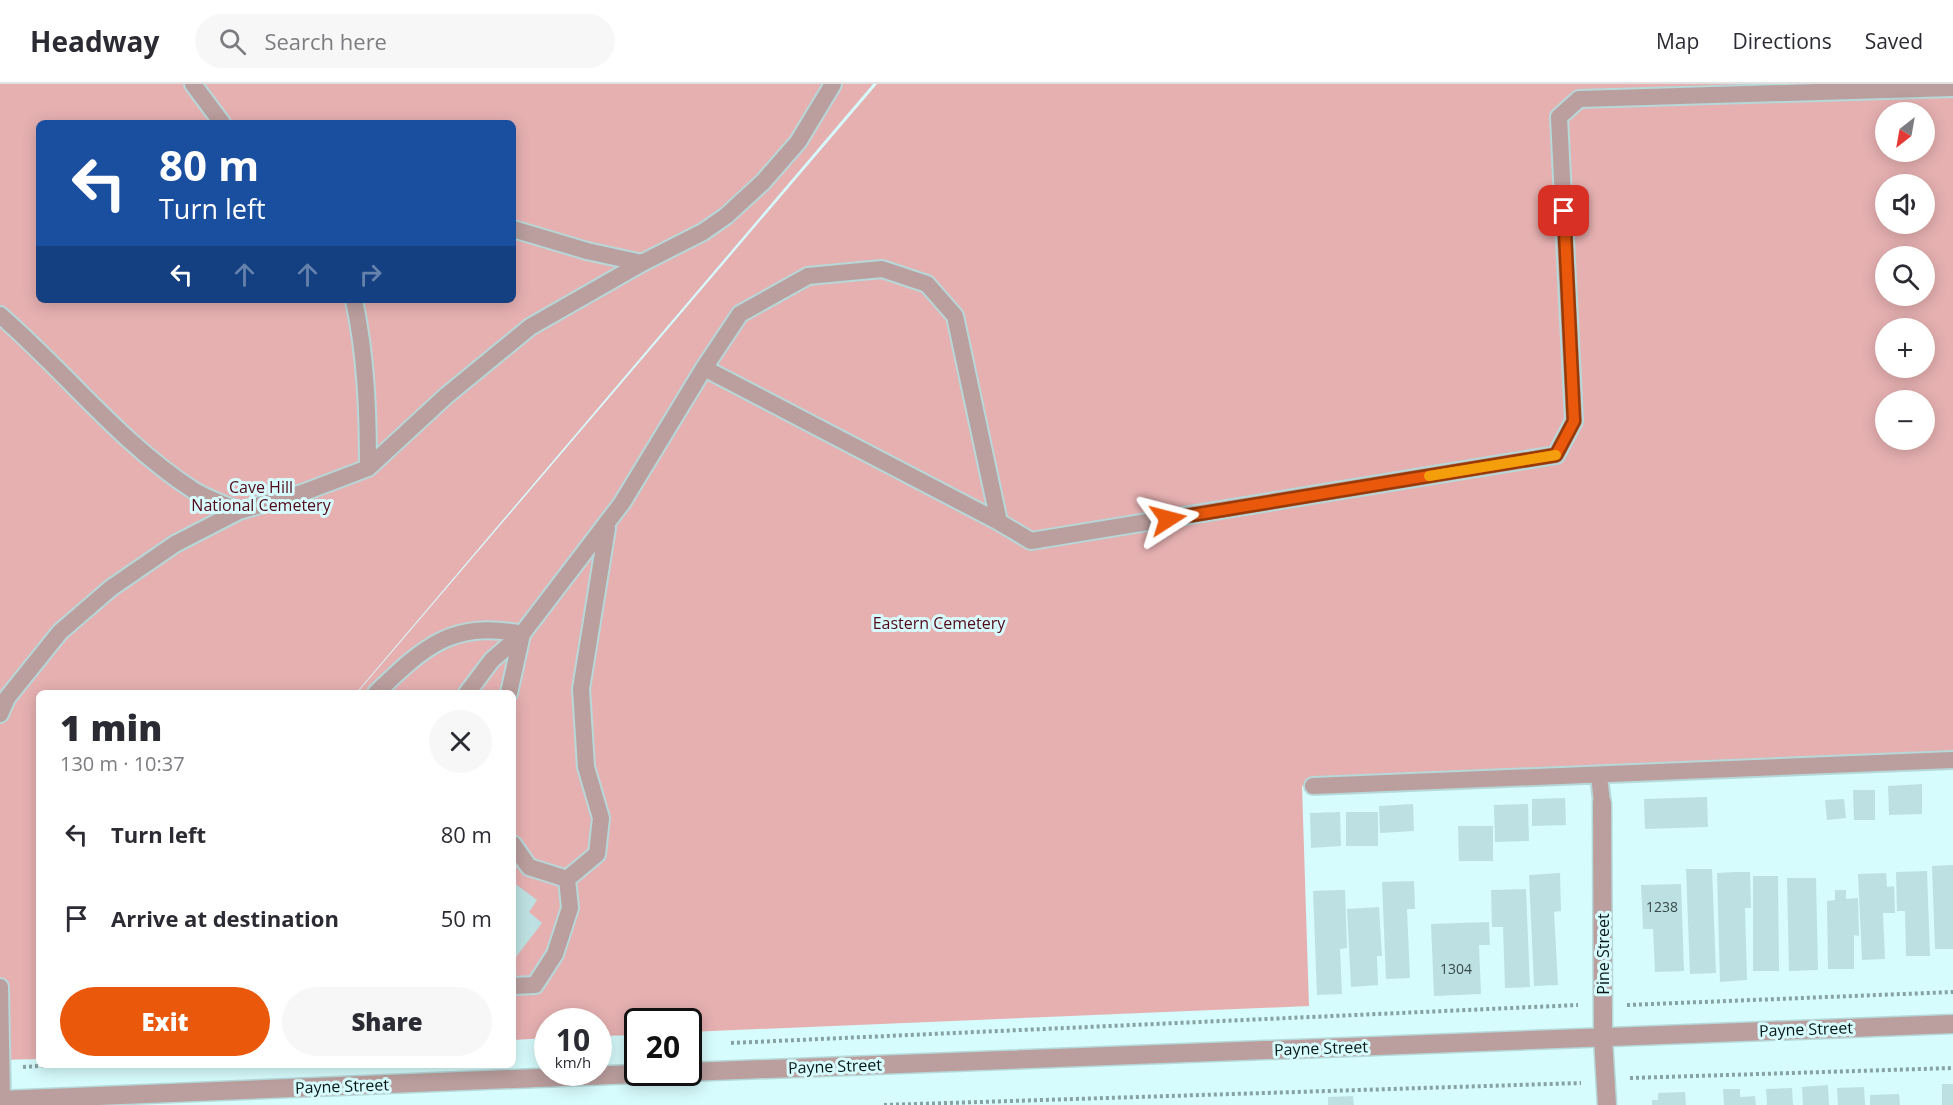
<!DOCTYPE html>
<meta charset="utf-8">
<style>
:root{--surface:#fff;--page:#f7f7f7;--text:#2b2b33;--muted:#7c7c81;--line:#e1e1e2;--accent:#ea580c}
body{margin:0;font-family:"Open Sans",sans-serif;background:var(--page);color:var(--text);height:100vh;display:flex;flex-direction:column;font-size:22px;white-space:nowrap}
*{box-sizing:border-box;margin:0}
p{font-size:20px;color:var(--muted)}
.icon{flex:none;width:33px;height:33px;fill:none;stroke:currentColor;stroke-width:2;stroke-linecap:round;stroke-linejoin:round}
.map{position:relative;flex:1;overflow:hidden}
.drawer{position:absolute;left:36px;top:606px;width:480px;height:378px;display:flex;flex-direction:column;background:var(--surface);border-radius:9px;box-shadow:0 3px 15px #0003}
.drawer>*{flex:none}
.hud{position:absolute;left:36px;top:36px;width:480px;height:183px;border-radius:9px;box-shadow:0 3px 15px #0003;background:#1a4fa0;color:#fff;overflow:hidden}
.needle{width:39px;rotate:211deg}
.controls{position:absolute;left:1875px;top:18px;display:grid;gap:12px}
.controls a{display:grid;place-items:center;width:60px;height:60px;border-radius:50%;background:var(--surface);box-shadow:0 3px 15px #0003;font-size:30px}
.speed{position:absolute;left:534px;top:924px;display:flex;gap:12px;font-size:30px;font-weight:700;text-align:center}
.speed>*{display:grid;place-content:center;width:78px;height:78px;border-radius:50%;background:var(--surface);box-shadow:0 3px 15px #0003;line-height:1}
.speed small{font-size:15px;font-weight:400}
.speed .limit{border:3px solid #111;border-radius:9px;background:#fff;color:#111}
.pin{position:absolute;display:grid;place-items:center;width:51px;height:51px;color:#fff;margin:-26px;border-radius:12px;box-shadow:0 3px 9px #0006}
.me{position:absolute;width:66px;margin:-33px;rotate:81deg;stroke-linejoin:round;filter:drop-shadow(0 0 4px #0008)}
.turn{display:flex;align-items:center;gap:21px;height:126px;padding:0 24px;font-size:27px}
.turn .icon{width:78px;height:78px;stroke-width:2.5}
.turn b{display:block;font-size:42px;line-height:51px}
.lanes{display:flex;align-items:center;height:57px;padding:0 24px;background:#0003;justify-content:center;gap:30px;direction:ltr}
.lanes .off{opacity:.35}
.round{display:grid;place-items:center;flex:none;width:63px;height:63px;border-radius:32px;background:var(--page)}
.overview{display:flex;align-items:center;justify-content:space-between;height:102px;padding:0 24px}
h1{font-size:36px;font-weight:800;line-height:45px}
.cta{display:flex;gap:12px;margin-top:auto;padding:12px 24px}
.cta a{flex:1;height:69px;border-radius:36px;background:var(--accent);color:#fff;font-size:24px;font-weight:800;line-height:69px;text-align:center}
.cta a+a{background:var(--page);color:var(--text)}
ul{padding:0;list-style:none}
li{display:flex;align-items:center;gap:18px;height:84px;padding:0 24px}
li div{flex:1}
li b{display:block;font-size:22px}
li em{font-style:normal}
header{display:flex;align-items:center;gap:36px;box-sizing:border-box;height:84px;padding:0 30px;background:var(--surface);border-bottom:2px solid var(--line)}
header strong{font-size:28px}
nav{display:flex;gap:33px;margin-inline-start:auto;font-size:21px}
.search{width:420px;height:54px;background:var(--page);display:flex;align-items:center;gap:15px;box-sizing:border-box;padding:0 21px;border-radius:33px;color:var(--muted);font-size:22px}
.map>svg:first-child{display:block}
.green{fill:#e6b0b1;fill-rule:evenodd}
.building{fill:#bde1e2}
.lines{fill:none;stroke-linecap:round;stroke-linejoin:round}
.service-casing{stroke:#b6d8d8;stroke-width:20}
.minor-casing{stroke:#b6d8d8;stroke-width:21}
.path{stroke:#86a2a3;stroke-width:4;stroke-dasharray:3 3;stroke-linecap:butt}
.service{stroke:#bb9e9e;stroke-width:16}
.minor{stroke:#bb9e9e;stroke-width:18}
.route-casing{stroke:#983908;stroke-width:15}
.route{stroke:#ea580c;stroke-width:10}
.slow{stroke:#f59e0b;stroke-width:10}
.labels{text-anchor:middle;stroke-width:6;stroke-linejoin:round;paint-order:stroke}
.number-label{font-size:14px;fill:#374a4a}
.park-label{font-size:16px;fill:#550817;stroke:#d7fcfd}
.street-label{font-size:16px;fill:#0a1818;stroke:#d7fcfd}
</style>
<header>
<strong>Headway</strong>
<div class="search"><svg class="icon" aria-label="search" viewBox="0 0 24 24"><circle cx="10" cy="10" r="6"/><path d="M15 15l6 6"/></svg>Search here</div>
<nav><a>Map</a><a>Directions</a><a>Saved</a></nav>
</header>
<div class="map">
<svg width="1953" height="1021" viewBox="0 0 1953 1021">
<rect width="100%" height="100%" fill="#d7fcfd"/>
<path class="green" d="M 0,0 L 873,0 L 356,609 L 39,609 L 39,975 L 0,976 ZM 39,39 L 513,39 L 513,216 L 39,216 Z
M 877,0 L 1953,0 L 1953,673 L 1302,702 L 1309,922 L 689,948 L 688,938 L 638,938 L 637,951 L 599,952 L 598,938 L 548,938 L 547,954 L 513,956 L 513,609 L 357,609 ZM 1886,28 L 1924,28 L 1924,68 L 1886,68 ZM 1886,100 L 1924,100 L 1924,140 L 1886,140 ZM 1886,172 L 1924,172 L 1924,212 L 1886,212 ZM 1886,244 L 1924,244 L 1924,284 L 1886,284 ZM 1886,316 L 1924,316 L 1924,356 L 1886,356 Z"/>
<path class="building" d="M 1922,700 L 1922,730 L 1889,731 L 1888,702 Z
M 1853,706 L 1875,706 L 1875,736 L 1854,736 Z
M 1707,713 L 1708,743 L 1645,745 L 1644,715 Z
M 1565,714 L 1566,741 L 1532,742 L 1532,715 Z
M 1844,715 L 1846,734 L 1827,736 L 1825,716 Z
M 1413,720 L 1414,747 L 1380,749 L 1379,722 Z
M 1528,720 L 1529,757 L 1495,758 L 1494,721 Z
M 1340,728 L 1341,762 L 1311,764 L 1310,729 Z
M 1346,728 L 1378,728 L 1378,762 L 1346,762 Z
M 1458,742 L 1493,742 L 1493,777 L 1459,777 Z
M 1953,781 L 1953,865 L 1935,865 L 1932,782 Z
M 1686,785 L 1712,785 L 1716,889 L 1690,890 Z
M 1927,787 L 1930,872 L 1906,872 L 1905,827 L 1897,827 L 1896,788 Z
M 1736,788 L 1750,788 L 1751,824 L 1745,824 L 1747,896 L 1720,898 L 1717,789 Z
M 1560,789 L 1561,827 L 1554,828 L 1558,901 L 1534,902 L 1529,791 Z
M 1886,789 L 1887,803 L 1894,802 L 1895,829 L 1883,829 L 1885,875 L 1862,876 L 1858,790 Z
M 1753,792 L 1778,792 L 1779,887 L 1753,887 Z
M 1787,794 L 1816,794 L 1818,886 L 1789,887 Z
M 1414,797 L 1415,825 L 1407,825 L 1410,894 L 1386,895 L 1382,798 Z
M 513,798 L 537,816 L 529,828 L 542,839 L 513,877 Z
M 1681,800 L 1684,887 L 1655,888 L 1653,845 L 1643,845 L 1641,801 Z
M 1526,805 L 1530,903 L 1505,904 L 1503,843 L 1492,843 L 1491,806 Z
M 1339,806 L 1345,806 L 1347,864 L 1340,865 L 1342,910 L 1317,911 L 1313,807 Z
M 1835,806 L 1846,806 L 1846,815 L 1858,814 L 1859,852 L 1854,851 L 1854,885 L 1828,885 L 1827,817 L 1835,816 Z
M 1379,823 L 1382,872 L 1377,872 L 1378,901 L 1351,903 L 1347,825 Z
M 1489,838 L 1490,861 L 1479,861 L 1481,910 L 1434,912 L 1431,840 Z
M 1942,1000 L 1953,1000 L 1953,1021 L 1942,1021 Z
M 1828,1001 L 1829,1021 L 1803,1021 L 1802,1003 Z
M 1864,1003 L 1865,1021 L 1838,1021 L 1837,1004 Z
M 1792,1004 L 1793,1021 L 1767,1021 L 1766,1005 Z
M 1723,1005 L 1740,1005 L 1740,1013 L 1755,1012 L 1756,1021 L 1724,1021 Z
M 1685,1008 L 1686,1021 L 1652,1021 L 1652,1016 L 1658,1016 L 1658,1009 Z
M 1899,1010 L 1900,1021 L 1870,1021 L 1870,1011 Z
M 1353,1012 L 1354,1021 L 1328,1021 L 1328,1013 Z"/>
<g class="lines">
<g class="service-casing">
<path id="service" d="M 193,0 L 222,39
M 513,145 L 587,167 L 642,179
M 354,216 C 366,272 368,327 368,384
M 0,231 C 66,288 119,358 193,406 C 207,415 224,420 239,427
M 704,284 L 740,230 L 808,192 L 882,185 L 927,200 L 955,232 L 999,438 L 1031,457 L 1556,371 L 1574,337 L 1559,33 L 1579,15 L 1953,4
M 376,609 C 424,563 452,536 522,550 L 492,576 L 467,609
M 509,609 L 522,550 L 622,419 L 704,284 L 999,438
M 0,630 L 7,614 L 60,548 L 111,504 L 175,460 L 239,427 L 302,409 L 368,384 L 446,312 L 530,243 L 642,179 L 703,148 L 726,132 L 763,98 L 798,58 L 833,0
M 1599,691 L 1602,719
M 1313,702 L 1953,676
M 513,760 L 529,783 L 567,795 L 597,770 L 601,734 L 586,683 L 581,605 L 607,444
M 513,902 L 535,901 L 555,870 L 570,824 L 567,795
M 0,903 L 2,1016"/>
</g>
<g class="minor-casing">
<path id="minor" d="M 1602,719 L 1603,954 L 1607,1021
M 688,988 L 1953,940
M 0,1016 L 683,988"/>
</g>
<path class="path" d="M 1627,921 L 1953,908
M 731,959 L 1578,921
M 23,983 L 55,981
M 1630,994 L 1953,984
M 884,1021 L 1581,999"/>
<use href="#service" class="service"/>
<use href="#minor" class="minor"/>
</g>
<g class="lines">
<g class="route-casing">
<path id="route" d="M 1168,435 L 1556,371 L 1574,337 L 1564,127"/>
</g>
<use href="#route" class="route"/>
<path class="slow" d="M 1429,392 L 1556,371"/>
</g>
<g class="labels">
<g class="number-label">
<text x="1662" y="828">1238</text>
<text x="1456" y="890">1304</text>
</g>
<g class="park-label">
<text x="261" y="409">Cave Hill<tspan x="261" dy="18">National Cemetery</tspan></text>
<text x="939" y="545">Eastern Cemetery</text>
</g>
<g class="street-label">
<text transform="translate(1603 870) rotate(-90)" y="6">Pine Street</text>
<text transform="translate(1806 945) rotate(-2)" y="6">Payne Street</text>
<text transform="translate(1321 964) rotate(-2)" y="6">Payne Street</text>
<text transform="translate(835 982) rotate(-2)" y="6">Payne Street</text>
<text transform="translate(342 1002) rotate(-2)" y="6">Payne Street</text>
</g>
</g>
</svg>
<div class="controls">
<a><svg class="needle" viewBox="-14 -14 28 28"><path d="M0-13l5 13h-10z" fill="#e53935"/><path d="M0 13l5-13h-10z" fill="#7c7c81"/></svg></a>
<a><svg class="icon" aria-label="sound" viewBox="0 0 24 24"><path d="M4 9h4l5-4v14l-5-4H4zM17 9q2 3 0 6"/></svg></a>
<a><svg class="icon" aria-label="search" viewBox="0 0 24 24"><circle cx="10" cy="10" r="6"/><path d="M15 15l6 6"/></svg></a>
<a>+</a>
<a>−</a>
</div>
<div class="speed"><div>10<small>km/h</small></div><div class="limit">20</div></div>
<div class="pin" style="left:1564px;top:127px;background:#d93025"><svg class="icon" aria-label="arrive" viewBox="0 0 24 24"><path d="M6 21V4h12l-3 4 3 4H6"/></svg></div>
<svg class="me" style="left:1168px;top:435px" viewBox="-20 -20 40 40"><path d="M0-17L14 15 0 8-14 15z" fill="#ea580c" stroke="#fff" stroke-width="4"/></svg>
<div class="hud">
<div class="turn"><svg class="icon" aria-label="left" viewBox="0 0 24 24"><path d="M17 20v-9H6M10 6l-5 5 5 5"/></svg><div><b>80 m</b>Turn left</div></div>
<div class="lanes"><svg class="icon" aria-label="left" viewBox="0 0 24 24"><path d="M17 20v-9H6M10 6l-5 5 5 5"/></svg><svg class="icon off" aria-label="ahead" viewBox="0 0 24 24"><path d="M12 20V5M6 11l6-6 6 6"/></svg><svg class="icon off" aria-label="ahead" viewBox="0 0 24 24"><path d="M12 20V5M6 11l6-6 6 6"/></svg><svg class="icon off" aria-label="right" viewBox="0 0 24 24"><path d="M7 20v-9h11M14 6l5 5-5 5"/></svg></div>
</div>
<section class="drawer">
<div class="overview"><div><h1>1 min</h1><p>130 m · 10:37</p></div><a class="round"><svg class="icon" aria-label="close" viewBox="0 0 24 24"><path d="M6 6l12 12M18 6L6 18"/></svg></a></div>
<ul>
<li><svg class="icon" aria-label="left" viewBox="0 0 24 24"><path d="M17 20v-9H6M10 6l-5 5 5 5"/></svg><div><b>Turn left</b></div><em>80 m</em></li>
<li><svg class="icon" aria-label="arrive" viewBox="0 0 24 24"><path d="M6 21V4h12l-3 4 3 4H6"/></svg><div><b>Arrive at destination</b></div><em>50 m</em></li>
</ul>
<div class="cta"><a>Exit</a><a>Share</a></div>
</section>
</div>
